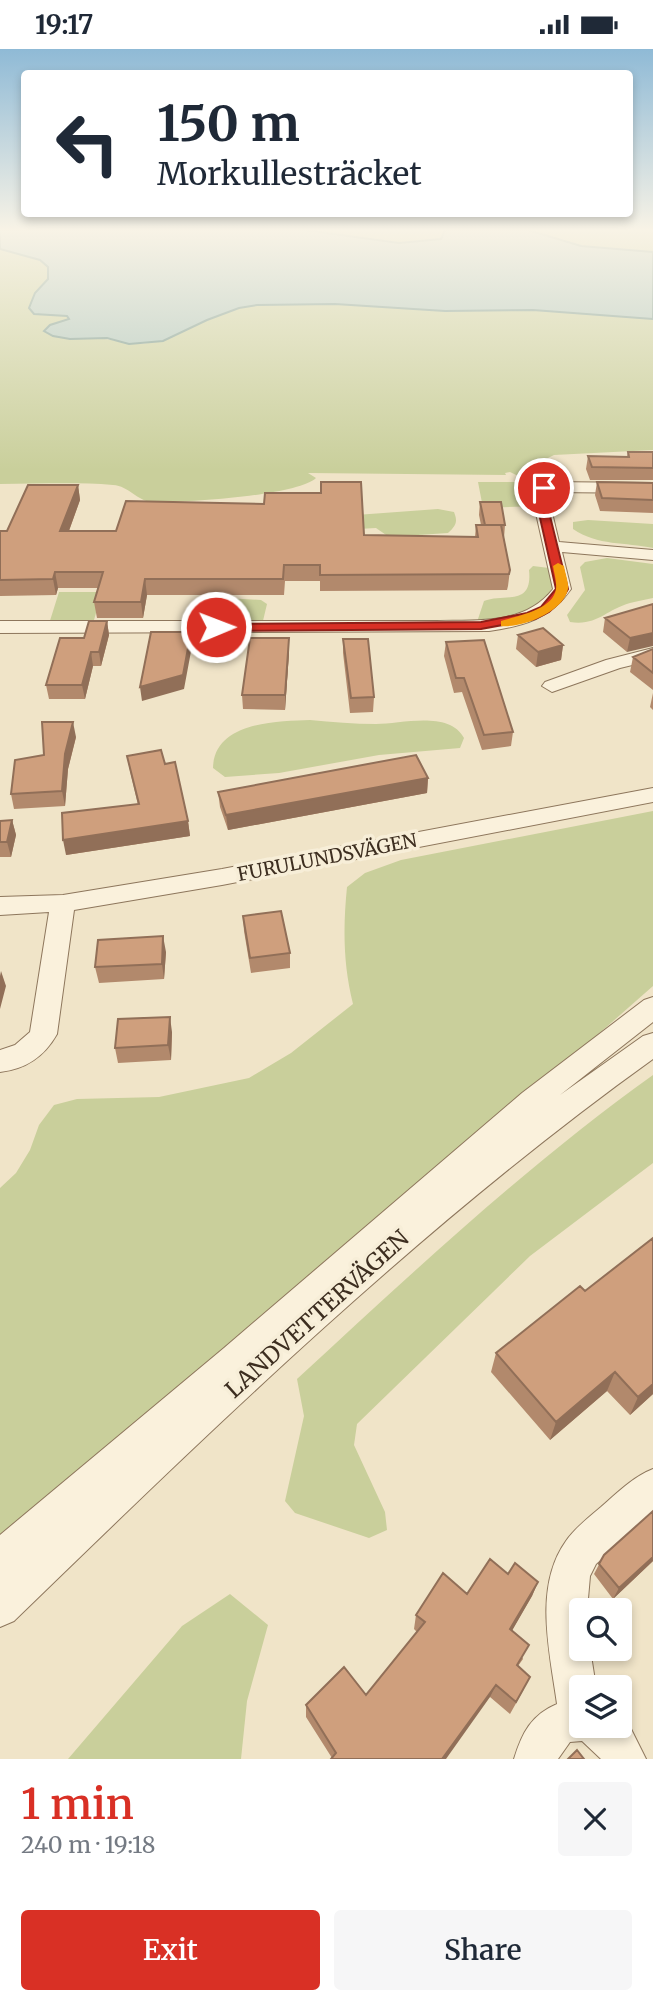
<!DOCTYPE html>
<meta charset="utf-8">
<style>
:root{--surface:#fff;--page:#f6f6f7;--text:#1f2937;--muted:#747a83;--accent:#d93025}
body{margin:0;font-family:Merriweather,serif;background:var(--page);color:var(--text);height:100vh;display:flex;flex-direction:column;font-size:26px;white-space:nowrap}
*{box-sizing:border-box;margin:0}
p{font-size:23px;color:var(--muted)}
.icon{flex:none;width:38px;height:38px;fill:none;stroke:currentColor;stroke-width:2;stroke-linecap:round;stroke-linejoin:round}
.map{position:relative;height:1710px;overflow:hidden}
.drawer{display:flex;flex-direction:column;background:var(--surface);flex:1}
.drawer>*{flex:none}
.top-card{position:absolute;left:21px;top:21px;width:612px;height:147px;border-radius:7px;box-shadow:0 4px 10px #0003;background:#fff;color:var(--text);overflow:hidden}
.buttons{position:absolute;left:569px;top:1549px;display:grid;gap:14px}
.buttons a{display:grid;place-items:center;width:63px;height:63px;border-radius:7px;background:var(--surface);box-shadow:0 4px 10px #0003;font-size:35px}
.pin{position:absolute;display:grid;place-items:center;width:60px;height:60px;color:#fff;margin:-30px;border:4px solid #fff;border-radius:50%;box-shadow:0 2px 7px #0007}
.me{position:absolute;width:77px;margin:-38px;rotate:89deg;stroke-linejoin:round;filter:drop-shadow(0 0 5px #0008)}
.turn{display:flex;align-items:center;gap:24px;height:147px;padding:0 21px;font-size:32px}
.turn .icon{width:91px;height:91px;stroke-width:2.5}
.turn b{display:block;font-size:49px;line-height:60px}
.round{display:grid;place-items:center;flex:none;width:74px;height:74px;border-radius:7px;background:var(--page)}
.headline{display:flex;align-items:center;justify-content:space-between;height:119px;padding:0 21px}
h1{font-size:42px;font-weight:600;line-height:52px;color:var(--accent)}
.primary-button{display:flex;gap:14px;margin-top:auto;padding:14px 21px}
.primary-button a{flex:1;height:80px;border-radius:7px;background:var(--accent);color:#fff;font-size:28px;font-weight:600;line-height:80px;text-align:center}
.primary-button a+a{background:var(--page);color:var(--text)}
.status{display:flex;justify-content:space-between;align-items:center;height:49px;padding:0 35px;background:var(--surface);direction:ltr}
.status svg{height:19px;fill:currentColor}
.map>svg:first-child{display:block}
.green{fill:#c9cf9b}
.water{fill:#a9c4bc;stroke:#6f938a;stroke-width:2}
.lines{fill:none;stroke-linecap:round;stroke-linejoin:round}
.minor-casing{stroke:#8d765c;stroke-width:2}
.minor{fill:#faf1dc;fill-rule:evenodd}
.wall{fill:#b2896c}
.shaded-wall{fill:#916f58}
.building{fill:#cf9f7d;stroke:#916f58;stroke-width:2}
.route{fill:#d93025;stroke:#8d1f18;stroke-width:2}
.slow{fill:#f59e0b}
.labels{text-anchor:middle;stroke-width:7;stroke-linejoin:round;paint-order:stroke}
.street-label{font-size:19px;fill:#3d2e20;stroke:#f7eed8}
.near-street-label{font-size:23px;fill:#3d2e20;stroke:#f7eed8}
</style>
<div class="status"><b>19:17</b><svg viewBox="0 0 49 12"><path d="M0 12V9h3v3zM5 12V6h3v6zM10 12V3h3v9zM15 12V0h3v12zM26 1h20v11H26zM47 4h2v5h-2z"/></svg></div>
<div class="map">
<svg width="653" height="1710" viewBox="0 0 653 1710">
<rect width="100%" height="100%" fill="#f0e4c8"/>
<path class="green" d="M 305,181 L 445,181 L 441,190 L 400,194 Z
M 528,181 L 653,181 L 653,203 L 581,197 Z
M 0,200 L 40,211 L 48,218 L 48,230 L 35,244 L 56,266 L 67,267 L 69,270 L 50,276 L 70,290 L 89,288 L 141,295 L 163,292 L 207,271 L 239,259 L 257,256 L 335,255 L 445,262 L 533,261 L 653,270 L 653,401 L 554,406 L 544,411 L 545,423 L 542,431 C 531,434 520,428 510,423 L 505,424 L 506,426 L 308,424 L 316,429 C 297,447 181,454 152,453 C 137,452 129,437 113,436 C 76,433 38,435 0,435 Z
M 478,433 L 518,433 L 536,440 L 537,457 L 483,459 Z
M 438,460 L 454,463 C 458,473 456,477 448,484 L 389,488 L 376,479 L 358,480 L 356,466 Z
M 588,471 L 653,475 L 653,499 C 625,493 598,497 573,480 L 573,473 Z
M 607,509 L 653,515 L 653,549 C 645,551 637,552 630,554 C 605,561 598,577 570,573 L 567,566 L 585,541 L 580,518 L 585,513 Z
M 533,517 L 549,519 C 560,536 546,550 536,563 L 476,576 L 484,552 C 504,544 533,558 529,521 Z
M 59,543 L 102,543 L 92,578 L 48,578 Z
M 225,549 L 261,551 L 267,555 L 262,576 L 203,573 L 204,554 Z
M 310,671 C 332,673 354,675 376,675 C 401,675 449,661 464,689 L 460,699 L 379,706 L 279,724 L 225,728 L 213,719 C 214,673 277,672 310,671 Z
M 653,762 L 653,937 L 520,1054 L 0,1490 L 0,1139 L 16,1124 L 30,1101 L 39,1076 L 54,1056 L 77,1050 L 159,1048 L 249,1029 L 291,1004 L 353,955 C 343,915 343,878 347,838 L 365,824 L 401,811 Z
M 653,1026 L 653,1114 L 530,1207 L 357,1375 L 354,1396 L 385,1463 L 387,1481 L 369,1489 L 295,1464 L 285,1452 L 304,1367 L 297,1330 C 412,1224 526,1117 653,1026 Z
M 230,1545 L 268,1576 L 247,1652 L 241,1710 L 68,1710 L 182,1577 Z"/>
<path class="water" d="M 0,181 L 305,181 L 399,194 L 441,190 L 445,181 L 528,181 L 581,197 L 653,203 L 653,270 L 533,261 L 445,262 L 335,255 L 257,256 L 239,259 L 207,271 L 163,292 L 129,295 L 107,289 L 70,290 L 53,287 L 44,282 L 50,276 L 69,270 L 67,267 L 34,265 L 29,259 L 35,244 L 48,230 L 48,218 L 40,211 L 0,200 Z"/>
<g class="lines">
<g class="minor-casing">
<path id="minor" d="M 544,433 L 653,434 L 653,444 L 551,443 L 549,451 L 559,493 L 653,501 L 653,511 L 562,503 L 571,540 C 550,570 524,577 489,582 L 0,584 L 0,572 L 437,572 C 478,571 525,576 553,540 L 533,451 L 536,438 Z
M 653,599 L 653,611 L 620,619 L 552,643 L 542,637 L 545,633 L 606,611 Z
M 653,739 L 653,753 L 222,836 L 74,861 L 57,985 C 44,1008 26,1020 0,1023 L 0,1001 L 15,996 L 30,983 L 49,863 L 0,866 L 0,848 L 63,846 L 222,820 Z
M 653,948 L 653,973 L 560,1046 L 643,987 L 653,984 L 653,1010 C 423,1175 217,1375 14,1572 L 0,1578 L 0,1486 L 224,1299 L 522,1044 L 644,951 Z
M 653,1420 L 653,1464 L 596,1515 L 590,1527 L 587,1561 L 581,1561 L 581,1600 L 590,1600 L 596,1638 L 581,1638 L 581,1676 L 620,1676 L 620,1668 L 630,1678 L 646,1710 L 601,1710 L 582,1692 L 570,1693 L 558,1710 L 514,1710 C 522,1684 531,1666 557,1655 C 550,1604 533,1538 566,1492 C 575,1479 589,1468 601,1458 C 617,1444 633,1428 653,1420 Z"/>
</g>
<use href="#minor" class="minor"/>
</g>
<path class="wall" d="M 628,403 L 653,403 L 653,431 L 590,431 L 586,420 L 588,407 L 627,408 Z
M 597,433 L 653,434 L 653,464 L 600,462 L 595,446 Z
M 78,436 L 80,451 L 69,482 L 475,488 L 476,476 L 481,476 L 479,466 L 480,453 L 505,476 L 504,489 L 510,521 L 508,537 L 507,541 L 320,542 L 320,532 L 285,532 L 284,546 L 147,546 L 143,569 L 97,569 L 94,553 L 98,539 L 58,539 L 56,546 L 0,547 L 0,482 L 7,482 Z
M 653,555 L 627,603 L 603,583 L 605,569 Z
M 107,572 L 109,586 L 101,617 L 93,617 L 85,650 L 49,650 L 46,636 L 84,589 Z
M 518,586 L 563,596 L 561,611 L 536,618 L 516,600 Z
M 289,589 L 289,604 L 285,661 L 243,660 L 242,646 Z
M 343,590 L 374,648 L 373,663 L 350,664 L 343,604 Z
M 446,593 L 513,683 L 511,697 L 482,701 L 462,643 L 454,644 L 444,607 Z
M 653,600 L 653,641 L 630,623 L 633,608 Z
M 653,644 L 653,661 L 650,658 Z
M 76,688 L 68,720 L 65,757 L 14,760 L 11,745 L 44,706 Z
M 127,707 L 165,715 L 188,772 L 190,787 L 66,806 L 138,756 L 130,722 Z
M 428,729 L 427,744 L 228,781 L 220,758 L 218,743 Z
M 12,771 L 16,786 L 11,808 L 0,808 L 0,772 Z
M 243,867 L 290,904 L 290,919 L 251,924 L 244,882 Z
M 166,903 L 164,930 L 99,934 L 95,918 Z
M 172,983 L 171,1011 L 118,1014 L 115,999 Z
M 653,1189 L 653,1345 L 630,1366 L 607,1342 L 550,1391 L 491,1323 L 496,1304 L 585,1242 Z
M 604,1506 L 653,1512 L 613,1550 L 594,1525 Z
M 508,1525 L 538,1533 L 532,1547 L 512,1581 L 523,1610 L 518,1617 L 524,1640 L 510,1665 L 490,1648 L 332,1709 L 306,1668 L 306,1656 L 366,1646 L 417,1583 L 414,1580 L 416,1566 L 467,1545 Z"/>
<path class="shaded-wall" d="M 78,436 L 80,451 L 63,498 L 60,482 Z
M 55,523 L 58,539 L 56,546 L 53,530 Z
M 145,530 L 147,546 L 143,569 L 141,553 Z
M 107,572 L 109,586 L 101,617 L 99,603 Z
M 191,583 L 192,597 L 184,640 L 142,652 L 140,638 Z
M 653,584 L 653,597 L 627,603 L 630,589 Z
M 289,589 L 289,604 L 285,661 L 285,646 Z
M 563,596 L 561,611 L 536,618 L 538,603 Z
M 91,603 L 93,617 L 85,650 L 82,636 Z
M 73,673 L 76,688 L 68,720 L 65,757 L 62,742 L 65,705 Z
M 428,729 L 427,744 L 228,781 L 226,766 Z
M 12,771 L 16,786 L 11,808 L 7,793 Z
M 188,772 L 190,787 L 66,806 L 63,791 Z
M 163,887 L 166,903 L 164,930 L 162,915 Z
M 1,922 L 6,937 L 0,960 L 0,927 Z
M 170,968 L 172,983 L 171,1011 L 168,996 Z
M 615,1323 L 607,1342 L 550,1391 L 556,1373 Z
M 653,1335 L 653,1345 L 630,1366 L 638,1348 Z
M 653,1508 L 653,1512 L 613,1550 L 619,1539 Z
M 538,1533 L 532,1547 L 505,1594 L 510,1580 Z
M 496,1636 L 490,1648 L 446,1710 L 442,1710 Z"/>
<path class="building" d="M 628,403 L 653,403 L 653,419 L 592,418 L 588,407 L 629,408 Z
M 321,433 L 361,433 L 364,486 L 478,488 L 476,476 L 501,476 L 510,521 L 509,525 L 320,526 L 320,516 L 284,516 L 283,530 L 145,530 L 141,553 L 94,553 L 103,523 L 55,523 L 53,530 L 0,531 L 0,482 L 7,482 L 28,436 L 78,436 L 60,482 L 116,482 L 126,452 L 264,455 L 265,444 L 321,444 Z
M 597,433 L 653,434 L 653,451 L 602,449 Z
M 480,453 L 501,453 L 505,476 L 485,476 Z
M 653,555 L 653,584 L 630,589 L 605,569 Z
M 89,572 L 107,572 L 99,603 L 91,603 L 82,636 L 46,636 L 60,589 L 84,589 Z
M 543,579 L 563,596 L 538,603 L 518,586 Z
M 151,583 L 191,583 L 183,626 L 140,638 Z
M 250,589 L 289,589 L 285,646 L 242,646 Z
M 343,590 L 368,590 L 374,648 L 351,649 Z
M 484,591 L 513,683 L 484,686 L 464,629 L 456,629 L 446,593 Z
M 653,600 L 653,624 L 633,608 Z
M 42,673 L 73,673 L 65,705 L 62,742 L 11,745 L 15,711 L 44,706 Z
M 161,701 L 165,715 L 175,713 L 188,772 L 63,791 L 62,764 L 139,755 L 127,707 Z
M 416,706 L 428,729 L 226,766 L 218,743 Z
M 12,771 L 7,793 L 0,793 L 0,772 Z
M 281,862 L 290,904 L 250,909 L 243,867 Z
M 163,887 L 162,915 L 95,918 L 98,891 Z
M 170,968 L 168,996 L 115,999 L 118,970 Z
M 653,1189 L 653,1335 L 638,1348 L 615,1323 L 556,1373 L 496,1304 L 580,1237 L 585,1242 Z
M 653,1462 L 653,1508 L 619,1539 L 599,1515 L 604,1506 Z
M 490,1510 L 508,1525 L 515,1514 L 538,1533 L 510,1580 L 529,1596 L 517,1616 L 530,1628 L 516,1653 L 496,1636 L 442,1710 L 331,1710 L 336,1704 L 306,1656 L 344,1618 L 366,1646 L 425,1573 L 416,1566 L 443,1524 L 467,1545 Z
M 577,1701 L 584,1710 L 568,1710 Z"/>
<linearGradient id="sky" x2="0" y2="1"><stop stop-color="#8fbad6"/><stop offset="0.43" stop-color="#f8f3e6"/><stop offset="1" stop-color="#f8f3e6" stop-opacity="0"/></linearGradient>
<rect width="653" height="421" fill="url(#sky)"/>
<path class="route" d="M 540,436 L 549,439 L 546,451 L 568,540 L 561,552 L 549,563 L 535,570 L 481,580 L 216,582 L 210,578 L 216,575 L 481,573 L 527,564 L 541,558 L 556,540 L 536,451 Z"/>
<path class="slow" d="M 558,514 L 564,517 C 565,524 569,534 568,540 C 563,564 521,579 501,577 L 501,572 C 517,567 553,561 556,540 C 557,533 554,524 553,517 Z"/>
<g class="labels">
<g class="street-label">
<text transform="translate(327 808) rotate(-11)" y="7">FURULUNDSVÄGEN</text>
</g>
<g class="near-street-label">
<text transform="translate(317 1265) rotate(-42)" y="8">LANDVETTERVÄGEN</text>
</g>
</g>
</svg>
<div class="buttons">
<a><svg class="icon" aria-label="search" viewBox="0 0 24 24"><circle cx="10" cy="10" r="6"/><path d="M15 15l6 6"/></svg></a>
<a><svg class="icon" aria-label="layers" viewBox="0 0 24 24"><path d="M12 4l9 5-9 5-9-5zM3 14l9 5 9-5"/></svg></a>
</div>
<div class="pin" style="left:544px;top:439px;background:#d93025"><svg class="icon" aria-label="arrive" viewBox="0 0 24 24"><path d="M6 21V4h12l-3 4 3 4H6"/></svg></div>
<svg class="me" style="left:216px;top:578px" viewBox="-20 -20 40 40"><circle r="17" fill="#d93025" stroke="#fff" stroke-width="3"/><path d="M0-11L8 9 0 5-8 9z" fill="#fff"/></svg>
<div class="top-card">
<div class="turn"><svg class="icon" aria-label="left" viewBox="0 0 24 24"><path d="M17 20v-9H6M10 6l-5 5 5 5"/></svg><div><b>150 m</b>Morkullesträcket</div></div>
</div>
</div>
<section class="drawer">
<div class="headline"><div><h1>1 min</h1><p>240 m · 19:18</p></div><a class="round"><svg class="icon" aria-label="close" viewBox="0 0 24 24"><path d="M6 6l12 12M18 6L6 18"/></svg></a></div>
<div class="primary-button"><a>Exit</a><a>Share</a></div>
</section>
